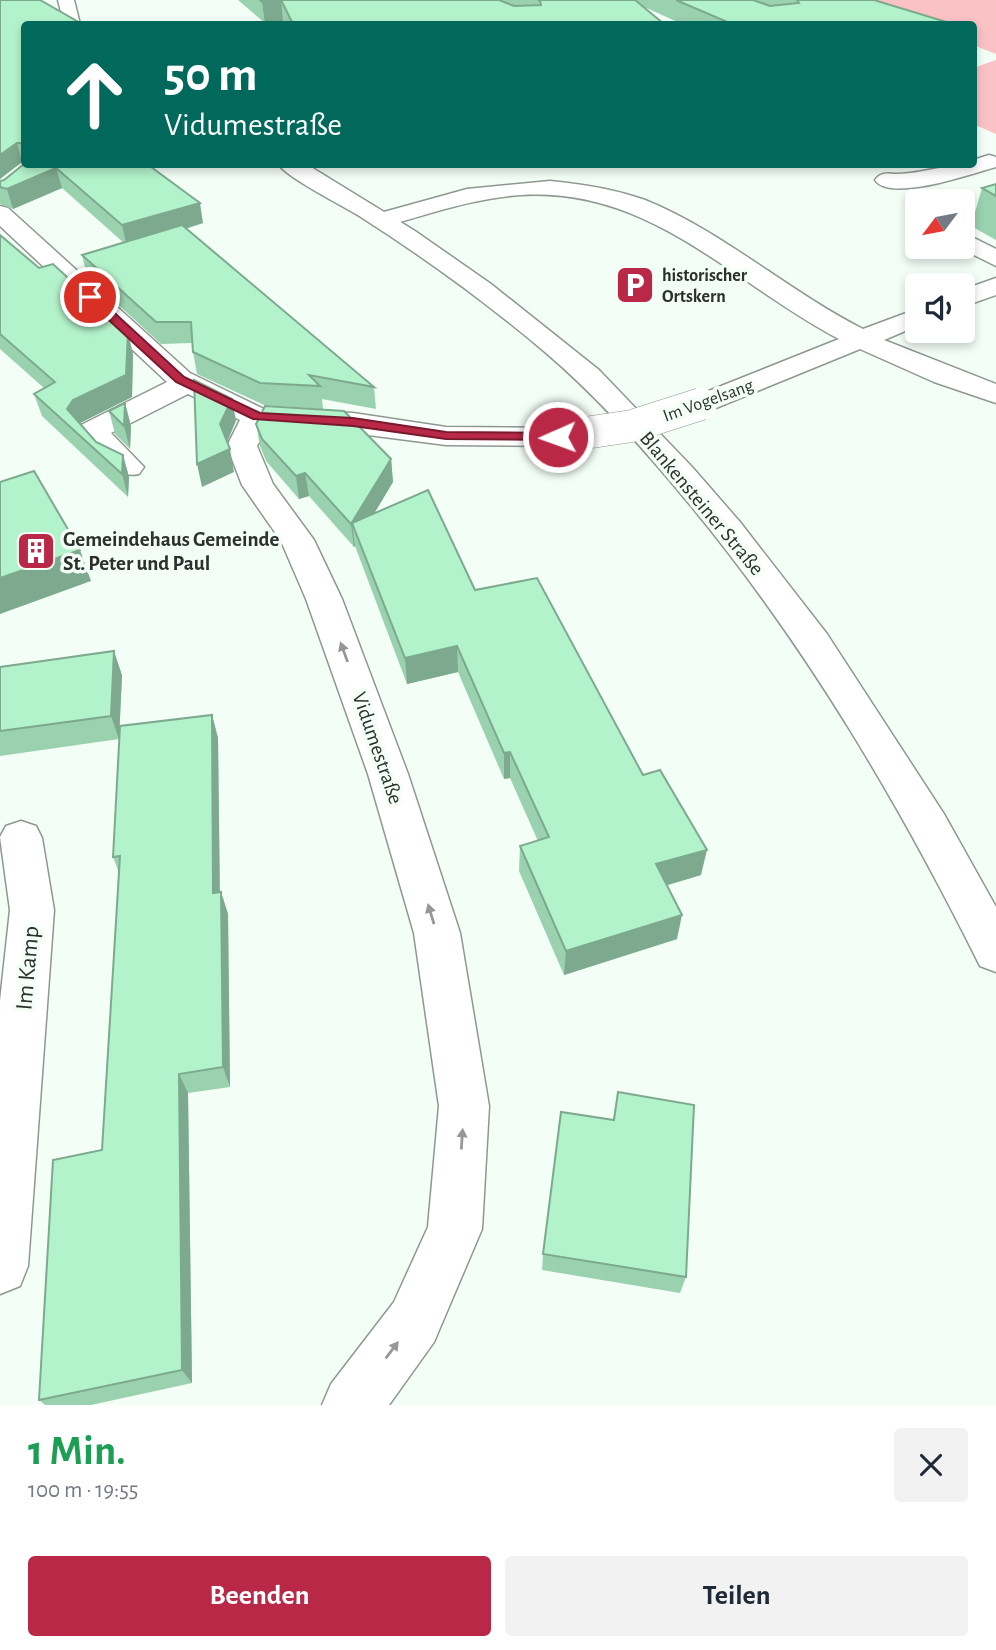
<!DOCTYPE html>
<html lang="de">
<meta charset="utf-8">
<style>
:root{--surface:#fff;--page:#f2f2f3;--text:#1f2937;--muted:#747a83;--accent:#b92847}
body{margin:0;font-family:"Alegreya Sans",sans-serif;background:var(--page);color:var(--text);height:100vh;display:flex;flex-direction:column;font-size:26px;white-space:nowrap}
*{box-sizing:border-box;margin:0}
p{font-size:23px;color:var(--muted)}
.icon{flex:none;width:38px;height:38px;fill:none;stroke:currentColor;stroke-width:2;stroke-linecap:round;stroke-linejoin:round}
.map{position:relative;height:1405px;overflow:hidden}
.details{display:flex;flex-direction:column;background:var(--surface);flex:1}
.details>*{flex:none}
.top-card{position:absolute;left:21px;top:21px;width:956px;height:147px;border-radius:7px;box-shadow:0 4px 10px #0003;background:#00695c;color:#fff;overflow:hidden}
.needle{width:46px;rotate:238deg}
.controls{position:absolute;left:905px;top:189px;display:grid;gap:14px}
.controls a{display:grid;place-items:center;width:70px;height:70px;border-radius:7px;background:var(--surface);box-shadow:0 4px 10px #0003;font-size:35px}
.pin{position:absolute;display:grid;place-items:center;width:60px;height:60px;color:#fff;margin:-30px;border:4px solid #fff;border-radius:50%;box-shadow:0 2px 7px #0007}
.me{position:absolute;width:77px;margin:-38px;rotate:268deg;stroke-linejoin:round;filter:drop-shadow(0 0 5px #0008)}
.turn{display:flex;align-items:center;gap:24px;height:147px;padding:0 28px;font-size:32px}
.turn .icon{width:91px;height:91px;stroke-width:2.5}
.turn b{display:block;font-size:49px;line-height:60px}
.round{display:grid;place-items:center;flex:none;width:74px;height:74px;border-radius:7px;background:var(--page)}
.summary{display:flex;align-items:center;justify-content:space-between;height:119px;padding:0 28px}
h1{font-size:42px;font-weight:700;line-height:52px;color:#1e9e55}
.action{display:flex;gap:14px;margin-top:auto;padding:14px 28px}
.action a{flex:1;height:80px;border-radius:7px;background:var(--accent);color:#fff;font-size:28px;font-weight:700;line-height:80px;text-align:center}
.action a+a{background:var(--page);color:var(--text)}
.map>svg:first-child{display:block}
.green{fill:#fbc2c5}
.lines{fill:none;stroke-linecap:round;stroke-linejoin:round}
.minor-casing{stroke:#8e9891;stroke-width:3}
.major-casing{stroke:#8e9891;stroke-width:3}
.minor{fill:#fff;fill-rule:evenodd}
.major{fill:#fff;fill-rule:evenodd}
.minor-bridge-casing{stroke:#8e9891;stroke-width:33;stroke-linecap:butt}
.minor-bridge{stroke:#fff;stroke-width:32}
.wall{fill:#9ad1af}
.shaded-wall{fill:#7daa8e}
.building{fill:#b3f3cb;stroke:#7daa8e;stroke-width:2}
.oneway{fill:#969896}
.route{fill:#b92847;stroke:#781a2e;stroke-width:2}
.labels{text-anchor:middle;stroke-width:7;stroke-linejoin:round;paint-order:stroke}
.far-poi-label{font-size:18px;font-weight:bold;fill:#2c302e;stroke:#f3fef7;text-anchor:start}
.far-street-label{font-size:18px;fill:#2c302e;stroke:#f3fef7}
.street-label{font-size:21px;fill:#2c302e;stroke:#f3fef7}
.poi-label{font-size:21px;font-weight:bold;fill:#2c302e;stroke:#f3fef7;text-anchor:start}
.near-street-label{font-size:24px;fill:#2c302e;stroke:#f3fef7}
</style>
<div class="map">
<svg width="996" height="1405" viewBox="0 0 996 1405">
<rect width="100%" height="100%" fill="#f3fef7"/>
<path class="green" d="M 853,0 L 996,0 L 996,54 L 973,45 L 973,24 L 921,24 Z
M 996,60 L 996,134 L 973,124 L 973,68 Z"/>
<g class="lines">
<g class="minor-casing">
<path id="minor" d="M 989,155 L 996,157 L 996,167 C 973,173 890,203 875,180 C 880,173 886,173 895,174 C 922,174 946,164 973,164 L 973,160 Z
M 550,181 C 582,184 614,189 645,200 C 722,231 788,291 863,329 L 917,309 L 917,326 L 884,340 L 996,384 L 996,403 L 934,382 L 860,349 L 711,410 L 701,413 L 691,410 L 686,404 L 691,398 L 839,339 C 732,283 651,187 521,195 C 472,198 428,215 381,227 L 373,225 L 369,220 L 373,215 L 467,189 Z
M 0,206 L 8,208 L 190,373 L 268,411 L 272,417 L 257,446 L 273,484 L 314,540 L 342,599 L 408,774 L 460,933 L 489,1106 L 482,1229 L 434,1342 L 389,1405 L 322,1405 L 331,1384 L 394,1302 L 428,1227 L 439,1106 L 414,933 L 368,774 L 306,599 L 281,541 L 242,485 L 227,446 L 240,420 L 188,394 L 111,433 L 144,467 L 139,474 C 114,480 91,451 77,431 L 81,425 L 167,382 L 0,226 Z
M 962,232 L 996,249 L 996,266 L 958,247 L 962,247 Z
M 996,278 L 996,295 L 962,307 L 962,290 Z
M 301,410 L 353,413 L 446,427 L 558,428 L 569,431 L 573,437 L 569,443 L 558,446 L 446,445 L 290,425 L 286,419 L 290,413 Z
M 21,821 L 36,826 L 42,838 L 54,910 L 28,1266 L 20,1286 L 0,1294 L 0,1001 L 10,910 L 0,837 L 6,826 Z"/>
</g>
<g class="major-casing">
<path id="major" d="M 58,0 L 74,0 L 80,24 L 64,24 Z
M 278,164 L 306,164 L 415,231 L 491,284 L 599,370 L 693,468 L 740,522 L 827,634 L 944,814 L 996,907 L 996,972 L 980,966 C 899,803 807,647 691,506 C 646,451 599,398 545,352 C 487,303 425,258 361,217 C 342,205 289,179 278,164 Z"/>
</g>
<use href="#minor" class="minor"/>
<use href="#major" class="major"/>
<g class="minor-bridge-casing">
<path id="minor-bridge" d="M 558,437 L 632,426 L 701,404"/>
</g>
<use href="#minor-bridge" class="minor-bridge"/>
</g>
<path class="wall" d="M 0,0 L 24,24 L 24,162 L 22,162 L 0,179 Z
M 238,0 L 874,0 L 953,24 L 682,24 L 642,6 L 664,24 L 285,24 L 283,21 L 265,23 Z
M 24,164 L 147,164 L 203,223 L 186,229 L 374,387 L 376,409 L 322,399 L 323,409 L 264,405 L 197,374 L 193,352 L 192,343 L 161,344 L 87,276 L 82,255 L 124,243 L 62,188 L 13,209 L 0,204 L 0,181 L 4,180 Z
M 996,184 L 996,240 L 971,226 L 982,188 Z
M 0,235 L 39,268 L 128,333 L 133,354 L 132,397 L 80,423 L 96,442 L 123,455 L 129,477 L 128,497 L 42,416 L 34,394 L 44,388 L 0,349 Z
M 125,403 L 131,426 L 130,449 L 115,434 L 109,411 Z
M 256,424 L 391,459 L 393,482 L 374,513 L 475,590 L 643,775 L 701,875 L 667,885 L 677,939 L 564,975 L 519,871 L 520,846 L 538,841 L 510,778 L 504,779 L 458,672 L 407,684 L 355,546 L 354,547 L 309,496 L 299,499 L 266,461 L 260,446 Z
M 0,667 L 122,675 L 119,739 L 0,756 Z
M 212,715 L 218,738 L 220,892 L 221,892 L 228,914 L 230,1087 L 188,1093 L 192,1383 L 91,1405 L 45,1405 L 39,1400 L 102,1150 L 119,873 L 113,857 Z
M 618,1092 L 686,1277 L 680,1293 L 542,1270 L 543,1254 L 613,1120 Z"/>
<path class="shaded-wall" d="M 281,0 L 283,21 L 265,23 L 262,2 Z
M 17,143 L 22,162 L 0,179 L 0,155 Z
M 56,168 L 62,188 L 13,209 L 7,189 Z
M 200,203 L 203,223 L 127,246 L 122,225 Z
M 128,333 L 133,354 L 132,397 L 80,423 L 67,409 Z
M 232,399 L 236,421 L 225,447 L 220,424 Z
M 125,403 L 131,426 L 130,449 L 124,426 Z
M 230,449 L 234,472 L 202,487 L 197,464 Z
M 123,455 L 129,477 L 128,497 L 122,474 Z
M 391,459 L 393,482 L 359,539 L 352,523 L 355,546 L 354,547 L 351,524 Z
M 305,473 L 309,496 L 299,499 L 296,476 Z
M 80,550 L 91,581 L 0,614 L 0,578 Z
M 457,646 L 458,672 L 407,684 L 405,658 Z
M 114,651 L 122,675 L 119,739 L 111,716 Z
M 212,715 L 218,738 L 220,915 L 213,893 Z
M 510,752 L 510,778 L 504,779 L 504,753 Z
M 707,850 L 701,875 L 651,890 L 656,864 Z
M 221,892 L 228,914 L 230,1087 L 223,1067 Z
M 682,915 L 677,939 L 564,975 L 566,951 Z
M 179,1074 L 188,1093 L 192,1383 L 182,1370 Z"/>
<path class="building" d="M 0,0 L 40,0 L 82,24 L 24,24 L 24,143 L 17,143 L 0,155 Z
M 260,0 L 280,0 L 262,2 Z
M 281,0 L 499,0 L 514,6 L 541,5 L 540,1 L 538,0 L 635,0 L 664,24 L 293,24 Z
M 676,0 L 753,0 L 770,6 L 799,3 L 797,0 L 874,0 L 953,24 L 732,24 Z
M 24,164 L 147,164 L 200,203 L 122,225 L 56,168 L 7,189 L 0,187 L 0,181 L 4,180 Z
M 996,184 L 996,196 L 982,188 Z
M 182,225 L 374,387 L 309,375 L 320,386 L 260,383 L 193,352 L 191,322 L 156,322 L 82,255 Z
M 0,235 L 39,268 L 53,264 L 128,333 L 126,375 L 73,400 L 67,409 L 96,442 L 123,455 L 122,474 L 34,394 L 55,382 L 0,334 Z
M 194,380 L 232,399 L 220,424 L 230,449 L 197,464 Z
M 125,403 L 124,426 L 109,411 Z
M 265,406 L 344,411 L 391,459 L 351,524 L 305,473 L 296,476 L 262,439 L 256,424 Z
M 34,471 L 80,550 L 0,578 L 0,482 Z
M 428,490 L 475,590 L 537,578 L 643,775 L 660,770 L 707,850 L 656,864 L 682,915 L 566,951 L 520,846 L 549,837 L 510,752 L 504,753 L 457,646 L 405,658 L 352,523 Z
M 114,651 L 111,716 L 0,731 L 0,667 Z
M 212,715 L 213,893 L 221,892 L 223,1067 L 179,1074 L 182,1370 L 39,1400 L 53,1160 L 102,1150 L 120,856 L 113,857 L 120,726 Z
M 618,1092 L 694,1105 L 686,1277 L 543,1254 L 561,1112 L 614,1120 Z"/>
<defs><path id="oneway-solid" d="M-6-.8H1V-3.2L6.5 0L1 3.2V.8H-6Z" transform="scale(1.75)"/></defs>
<g class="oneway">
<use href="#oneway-solid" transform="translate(344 652) rotate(-110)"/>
<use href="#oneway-solid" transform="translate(431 914) rotate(-107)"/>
<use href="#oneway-solid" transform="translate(462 1139) rotate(-86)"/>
<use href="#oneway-solid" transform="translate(392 1350) rotate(-53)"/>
</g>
<path class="route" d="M 86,294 L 94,294 L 184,377 L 260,413 L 353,418 L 446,432 L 558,433 L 565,437 L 558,440 L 446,439 L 353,426 L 253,419 L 176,382 L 86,299 Z"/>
<defs>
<g id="parking-square" transform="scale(2.0125)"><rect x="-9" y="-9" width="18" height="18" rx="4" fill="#b92847" stroke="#f3fef7"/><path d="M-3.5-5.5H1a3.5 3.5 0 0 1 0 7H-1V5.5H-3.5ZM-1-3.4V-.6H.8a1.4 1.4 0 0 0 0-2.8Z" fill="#fff"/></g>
<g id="building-square" transform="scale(2.0125)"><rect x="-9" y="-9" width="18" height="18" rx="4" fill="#b92847" stroke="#f3fef7"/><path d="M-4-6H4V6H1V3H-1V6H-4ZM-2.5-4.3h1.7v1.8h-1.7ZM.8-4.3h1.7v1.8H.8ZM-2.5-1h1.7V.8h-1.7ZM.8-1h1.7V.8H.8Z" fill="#fff"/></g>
</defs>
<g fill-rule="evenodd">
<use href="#parking-square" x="635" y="285"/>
<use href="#building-square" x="36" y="551"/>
</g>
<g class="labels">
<g class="far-poi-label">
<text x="662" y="281">historischer<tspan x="662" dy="21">Ortskern</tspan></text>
</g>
<g class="far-street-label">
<text transform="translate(708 400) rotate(-20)" y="6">Im Vogelsang</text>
</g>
<g class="street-label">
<text transform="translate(702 503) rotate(50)" y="7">Blankensteiner Straße</text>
<text transform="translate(378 748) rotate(71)" y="7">Vidumestraße</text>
</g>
<g class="poi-label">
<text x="63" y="546">Gemeindehaus Gemeinde<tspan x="63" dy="24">St. Peter und Paul</tspan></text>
</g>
<g class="near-street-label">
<text transform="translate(27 968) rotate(-85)" y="8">Im Kamp</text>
</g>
</g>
</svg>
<div class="controls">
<a><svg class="needle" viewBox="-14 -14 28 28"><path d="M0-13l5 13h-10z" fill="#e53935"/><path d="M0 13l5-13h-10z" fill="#747a83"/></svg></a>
<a><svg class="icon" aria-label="sound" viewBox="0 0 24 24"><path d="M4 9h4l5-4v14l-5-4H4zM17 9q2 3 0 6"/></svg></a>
</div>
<div class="pin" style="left:90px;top:297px;background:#d93025"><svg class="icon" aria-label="arrive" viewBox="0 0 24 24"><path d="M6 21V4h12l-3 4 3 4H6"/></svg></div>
<svg class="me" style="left:558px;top:437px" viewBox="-20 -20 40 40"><circle r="17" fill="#b92847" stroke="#fff" stroke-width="3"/><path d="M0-11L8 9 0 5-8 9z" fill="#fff"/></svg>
<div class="top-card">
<div class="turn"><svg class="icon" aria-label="ahead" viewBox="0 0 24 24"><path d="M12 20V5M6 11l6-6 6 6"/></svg><div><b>50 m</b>Vidumestraße</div></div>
</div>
</div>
<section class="details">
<div class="summary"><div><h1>1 Min.</h1><p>100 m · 19:55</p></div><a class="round"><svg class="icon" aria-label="close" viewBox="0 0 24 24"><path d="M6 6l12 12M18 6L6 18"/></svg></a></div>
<div class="action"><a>Beenden</a><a>Teilen</a></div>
</section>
